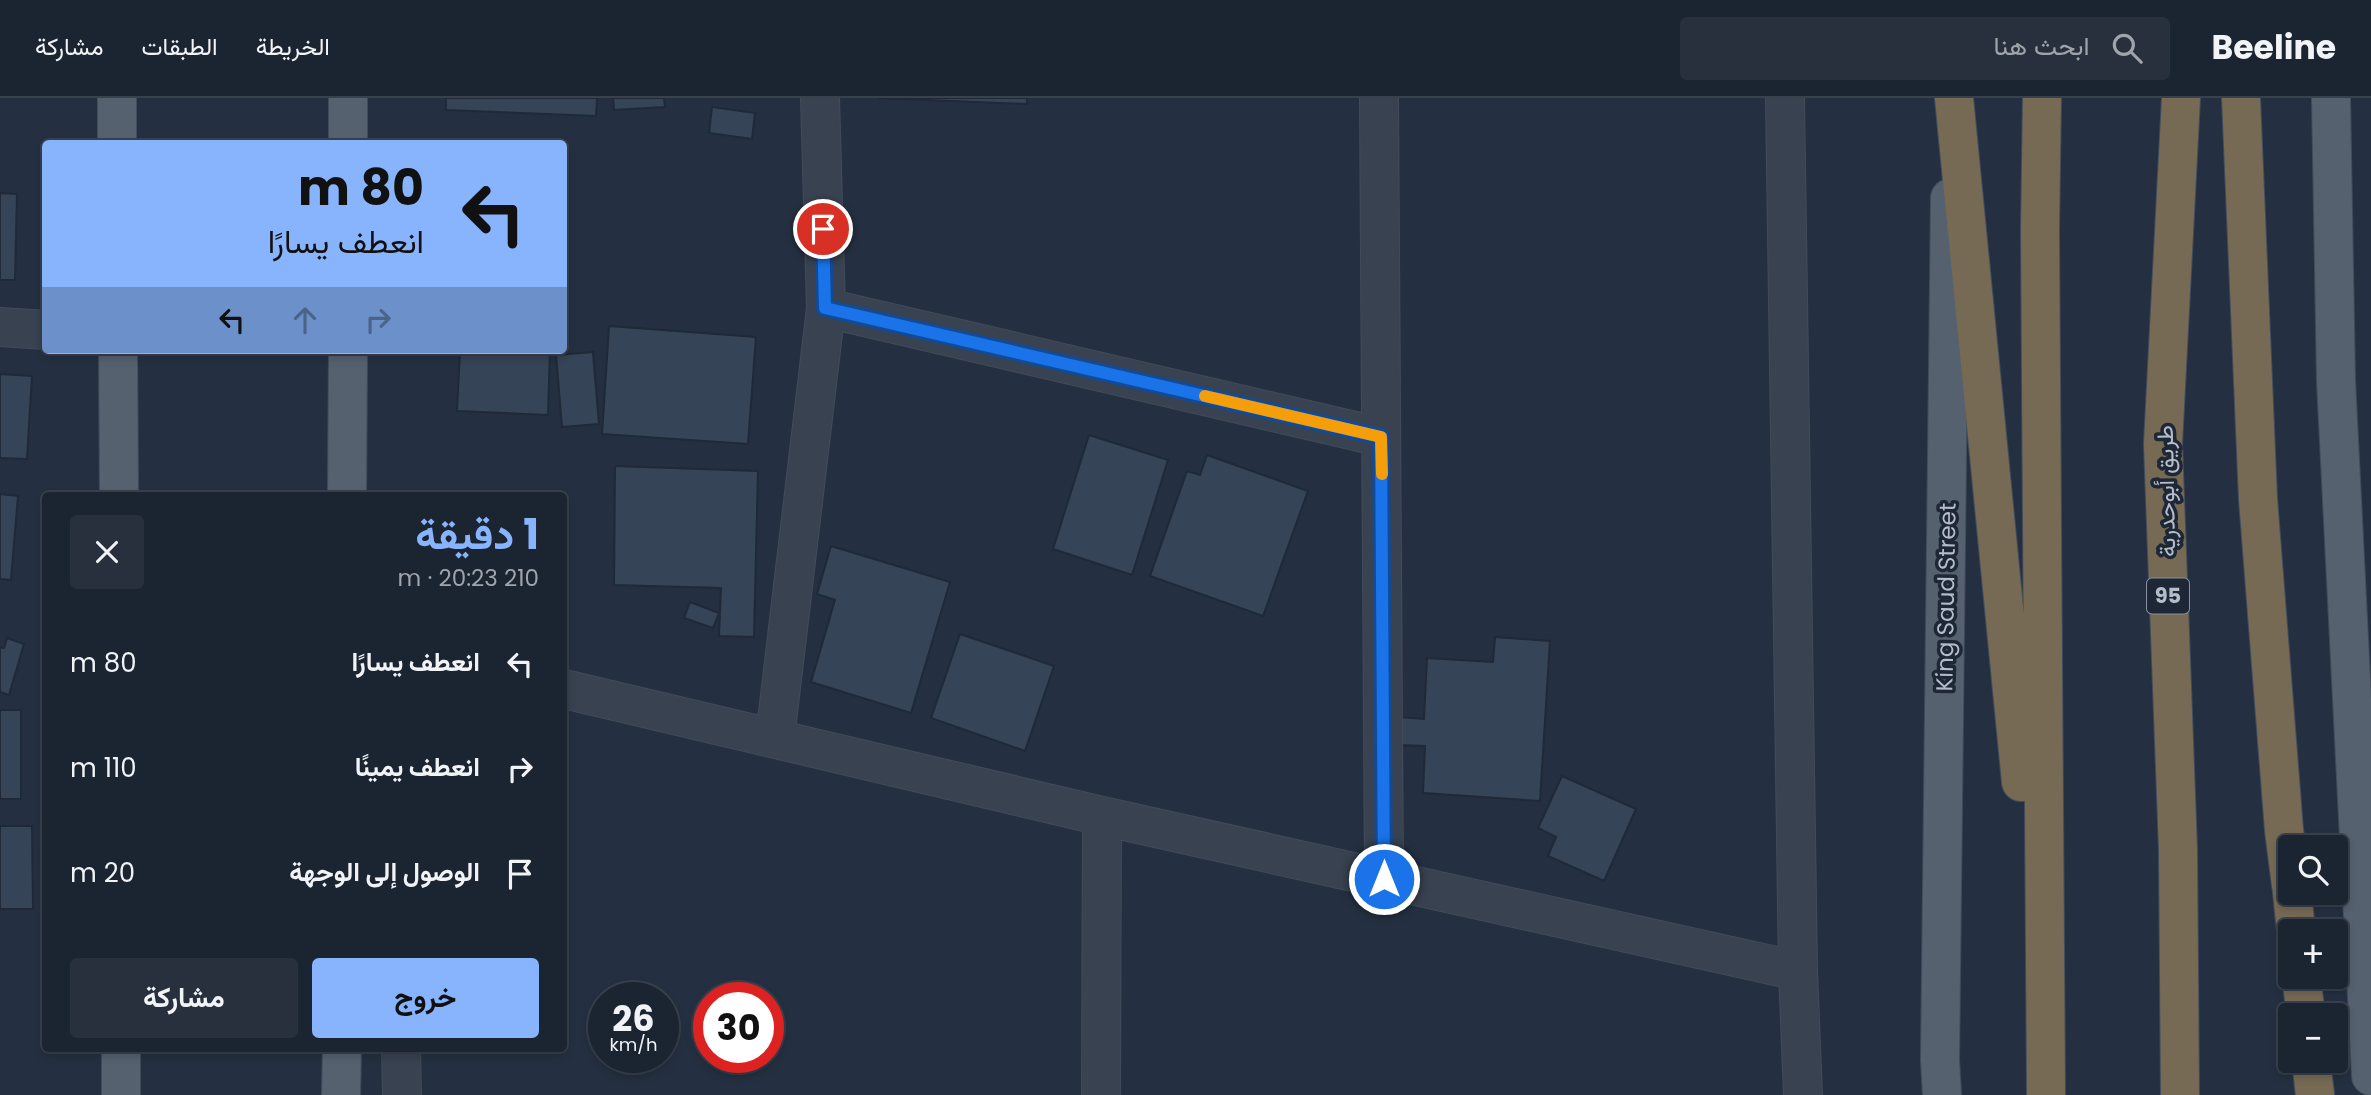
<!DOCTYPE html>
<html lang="ar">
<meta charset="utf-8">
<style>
:root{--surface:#1b2431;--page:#28303d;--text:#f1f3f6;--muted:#a0a4ab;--line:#39414d;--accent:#88b4fd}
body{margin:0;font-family:Poppins,Vazirmatn,sans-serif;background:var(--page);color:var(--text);direction:rtl;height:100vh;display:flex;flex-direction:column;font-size:26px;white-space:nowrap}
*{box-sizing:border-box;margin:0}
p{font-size:23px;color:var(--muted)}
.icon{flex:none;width:38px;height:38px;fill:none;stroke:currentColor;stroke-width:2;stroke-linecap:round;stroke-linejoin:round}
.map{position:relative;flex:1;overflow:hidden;direction:ltr}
.sheet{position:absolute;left:42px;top:394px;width:525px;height:560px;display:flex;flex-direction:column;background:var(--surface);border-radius:7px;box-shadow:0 4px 10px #0003,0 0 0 2px var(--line);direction:rtl}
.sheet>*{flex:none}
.top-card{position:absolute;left:42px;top:42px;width:525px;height:214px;border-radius:7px;box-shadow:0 4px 10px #0003,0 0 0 2px var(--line);direction:rtl;background:#88b4fd;color:#111;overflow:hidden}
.fabs{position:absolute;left:2278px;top:737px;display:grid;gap:14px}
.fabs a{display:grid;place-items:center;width:70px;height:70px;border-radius:7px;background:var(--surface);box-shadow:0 4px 10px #0003,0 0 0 2px var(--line);font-size:35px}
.speed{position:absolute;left:588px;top:884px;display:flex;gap:14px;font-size:35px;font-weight:700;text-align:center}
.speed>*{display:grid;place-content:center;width:91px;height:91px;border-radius:50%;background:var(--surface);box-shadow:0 4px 10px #0003,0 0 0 2px var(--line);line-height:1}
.speed small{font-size:18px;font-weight:400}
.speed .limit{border:10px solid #d22;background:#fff;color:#111}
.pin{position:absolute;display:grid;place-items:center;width:60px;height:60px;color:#fff;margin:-30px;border:4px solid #fff;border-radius:50%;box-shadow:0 2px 7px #0007}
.me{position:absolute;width:77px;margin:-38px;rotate:0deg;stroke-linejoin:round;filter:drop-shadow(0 0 5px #0008)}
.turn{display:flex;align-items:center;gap:24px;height:147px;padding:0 28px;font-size:32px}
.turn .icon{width:91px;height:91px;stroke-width:2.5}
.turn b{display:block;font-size:49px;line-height:60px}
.lanes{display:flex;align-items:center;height:66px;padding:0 28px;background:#0003;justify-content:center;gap:35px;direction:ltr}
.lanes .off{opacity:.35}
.round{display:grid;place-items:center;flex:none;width:74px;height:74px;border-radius:7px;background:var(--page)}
.headline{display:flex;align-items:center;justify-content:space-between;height:119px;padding:0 28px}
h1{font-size:42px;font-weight:700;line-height:52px;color:var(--accent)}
.action{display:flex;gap:14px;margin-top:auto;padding:14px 28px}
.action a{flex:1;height:80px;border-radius:7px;background:var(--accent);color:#111;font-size:28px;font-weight:700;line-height:80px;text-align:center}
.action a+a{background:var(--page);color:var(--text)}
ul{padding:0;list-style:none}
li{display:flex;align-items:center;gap:21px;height:105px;padding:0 28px}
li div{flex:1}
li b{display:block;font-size:26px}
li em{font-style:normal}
header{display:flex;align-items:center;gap:42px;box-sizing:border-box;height:98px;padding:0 35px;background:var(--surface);border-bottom:2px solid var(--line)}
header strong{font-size:33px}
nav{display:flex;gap:38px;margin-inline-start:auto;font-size:24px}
.search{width:490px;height:63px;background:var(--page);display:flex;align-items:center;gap:18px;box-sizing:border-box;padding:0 24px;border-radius:7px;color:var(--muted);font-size:26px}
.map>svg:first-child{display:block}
.building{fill:#364457;stroke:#1f2937;stroke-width:2}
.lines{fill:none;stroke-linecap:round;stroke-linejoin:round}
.minor-casing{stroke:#424b59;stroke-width:40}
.major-casing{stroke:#424b59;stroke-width:40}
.highway-casing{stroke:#434d5b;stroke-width:40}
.minor{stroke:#384250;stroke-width:38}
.major{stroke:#566170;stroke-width:38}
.highway{stroke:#776a55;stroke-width:38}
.route-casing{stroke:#114b97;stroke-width:18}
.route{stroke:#1a73e8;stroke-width:12}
.slow{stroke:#f59e0b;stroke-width:12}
.labels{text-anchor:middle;stroke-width:7;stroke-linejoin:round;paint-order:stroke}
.shield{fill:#1d2735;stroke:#87909e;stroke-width:2}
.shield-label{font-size:21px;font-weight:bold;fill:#b5bdcb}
.street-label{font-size:23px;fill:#b5bdcb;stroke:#1d2735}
</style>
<header>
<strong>Beeline</strong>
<div class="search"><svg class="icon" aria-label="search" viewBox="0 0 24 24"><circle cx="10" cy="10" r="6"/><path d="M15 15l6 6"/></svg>ابحث هنا</div>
<nav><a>الخريطة</a><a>الطبقات</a><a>مشاركة</a></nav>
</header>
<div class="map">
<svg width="2371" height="997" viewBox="0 0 2371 997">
<rect width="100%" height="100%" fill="#243041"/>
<path class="building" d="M 446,0 L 597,0 L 596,18 L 446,12 Z
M 613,0 L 664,0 L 665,9 L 614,12 Z
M 878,0 L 1027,0 L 1027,6 Z
M 712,9 L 755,15 L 752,41 L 709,35 Z
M 0,95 L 17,96 L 15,182 L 0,182 Z
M 609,228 L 756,239 L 748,346 L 602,336 Z
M 460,252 L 550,252 L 548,317 L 457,313 Z
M 593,254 L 599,326 L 562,329 L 556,257 Z
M 0,276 L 32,278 L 27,361 L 0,360 Z
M 1089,337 L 1168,362 L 1132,477 L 1053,451 Z
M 1207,357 L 1308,393 L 1263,518 L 1150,478 L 1187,373 L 1200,377 Z
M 615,368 L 758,373 L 754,539 L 719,538 L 721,490 L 614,487 Z
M 0,396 L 18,398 L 11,482 L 0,481 Z
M 831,448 L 950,484 L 911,615 L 811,584 L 835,502 L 817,496 Z
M 690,504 L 719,515 L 713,530 L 684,520 Z
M 960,536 L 1054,568 L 1025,653 L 931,620 Z
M 1495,539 L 1550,543 L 1540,703 L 1423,695 L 1425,648 L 1398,647 L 1400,619 L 1424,621 L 1427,560 L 1493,564 Z
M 7,540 L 24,546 L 9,597 L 0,594 L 0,549 L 4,550 Z
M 0,612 L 21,612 L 21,701 L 0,701 Z
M 1562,678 L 1636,711 L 1604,783 L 1548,758 L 1556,739 L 1538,730 Z
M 0,728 L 32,728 L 33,811 L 0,811 Z"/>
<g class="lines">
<g class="minor-casing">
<path id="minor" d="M 1379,0 L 1384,781
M 1785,0 L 1798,873 L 1803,997
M 826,210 L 1381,339
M 0,229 L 46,232
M 564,591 L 1102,718 L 1798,873
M 775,640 L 826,210 L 820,0
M 401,950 L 402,997
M 1101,997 L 1102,718"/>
</g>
<g class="major-casing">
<path id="major" d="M 117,0 L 117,46
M 2331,0 L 2336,283 L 2371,978
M 348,46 L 348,0
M 118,252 L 119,397
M 347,397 L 348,252
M 121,950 L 121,997
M 341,997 L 342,950
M 1942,997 L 1940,962 L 1950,100"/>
</g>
<g class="highway-casing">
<path id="highway" d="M 1954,0 L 2021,684
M 2042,0 L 2040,133 L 2046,997
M 2241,0 L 2258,401 L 2284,732 L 2291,787
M 2292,794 L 2296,833
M 2301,878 L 2306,917
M 2311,962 L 2315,997
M 2180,997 L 2178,751 L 2163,346 L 2181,0"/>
</g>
<use href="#minor" class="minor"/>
<use href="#major" class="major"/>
<use href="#highway" class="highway"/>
</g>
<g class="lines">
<g class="route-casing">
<path id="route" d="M 823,131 L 825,210 L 1381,339 L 1384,781"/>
</g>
<use href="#route" class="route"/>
<path class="slow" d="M 1205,298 L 1381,339 L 1382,376"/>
</g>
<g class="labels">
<rect class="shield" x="2147" y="480.5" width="42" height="35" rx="5"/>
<g class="shield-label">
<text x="2168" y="505">95</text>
</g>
<g class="street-label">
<text transform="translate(2166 393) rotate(-91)" y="8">طريق أبوحدرية</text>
<text transform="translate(1946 499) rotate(-89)" y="8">King Saud Street</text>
</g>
</g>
</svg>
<div class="fabs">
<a><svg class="icon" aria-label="search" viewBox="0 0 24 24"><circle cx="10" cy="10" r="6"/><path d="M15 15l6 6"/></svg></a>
<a>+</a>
<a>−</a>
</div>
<div class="speed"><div>26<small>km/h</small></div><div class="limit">30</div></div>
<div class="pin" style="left:823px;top:131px;background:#d93025"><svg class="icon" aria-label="arrive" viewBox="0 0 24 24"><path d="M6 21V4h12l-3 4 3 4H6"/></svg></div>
<svg class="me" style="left:1384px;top:781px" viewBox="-20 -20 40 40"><circle r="17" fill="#1a73e8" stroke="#fff" stroke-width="3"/><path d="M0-11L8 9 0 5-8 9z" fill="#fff"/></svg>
<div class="top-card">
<div class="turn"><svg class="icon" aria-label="left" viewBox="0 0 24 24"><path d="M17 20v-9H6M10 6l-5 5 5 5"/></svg><div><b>80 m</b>انعطف يسارًا</div></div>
<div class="lanes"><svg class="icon" aria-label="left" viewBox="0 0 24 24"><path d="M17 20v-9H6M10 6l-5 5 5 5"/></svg><svg class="icon off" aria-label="ahead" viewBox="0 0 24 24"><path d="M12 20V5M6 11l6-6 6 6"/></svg><svg class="icon off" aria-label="right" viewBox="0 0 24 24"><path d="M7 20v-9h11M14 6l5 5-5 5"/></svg></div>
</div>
<section class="sheet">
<div class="headline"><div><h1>1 دقيقة</h1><p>210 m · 20:23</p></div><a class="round"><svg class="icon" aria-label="close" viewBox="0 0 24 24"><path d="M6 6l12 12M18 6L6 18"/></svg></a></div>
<ul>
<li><svg class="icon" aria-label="left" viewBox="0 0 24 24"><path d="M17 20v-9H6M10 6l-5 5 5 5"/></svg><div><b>انعطف يسارًا</b></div><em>80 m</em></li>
<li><svg class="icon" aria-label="right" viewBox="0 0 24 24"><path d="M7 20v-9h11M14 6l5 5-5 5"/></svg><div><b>انعطف يمينًا</b></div><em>110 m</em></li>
<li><svg class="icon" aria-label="arrive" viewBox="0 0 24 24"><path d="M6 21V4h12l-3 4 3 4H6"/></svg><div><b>الوصول إلى الوجهة</b></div><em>20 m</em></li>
</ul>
<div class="action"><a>خروج</a><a>مشاركة</a></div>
</section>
</div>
